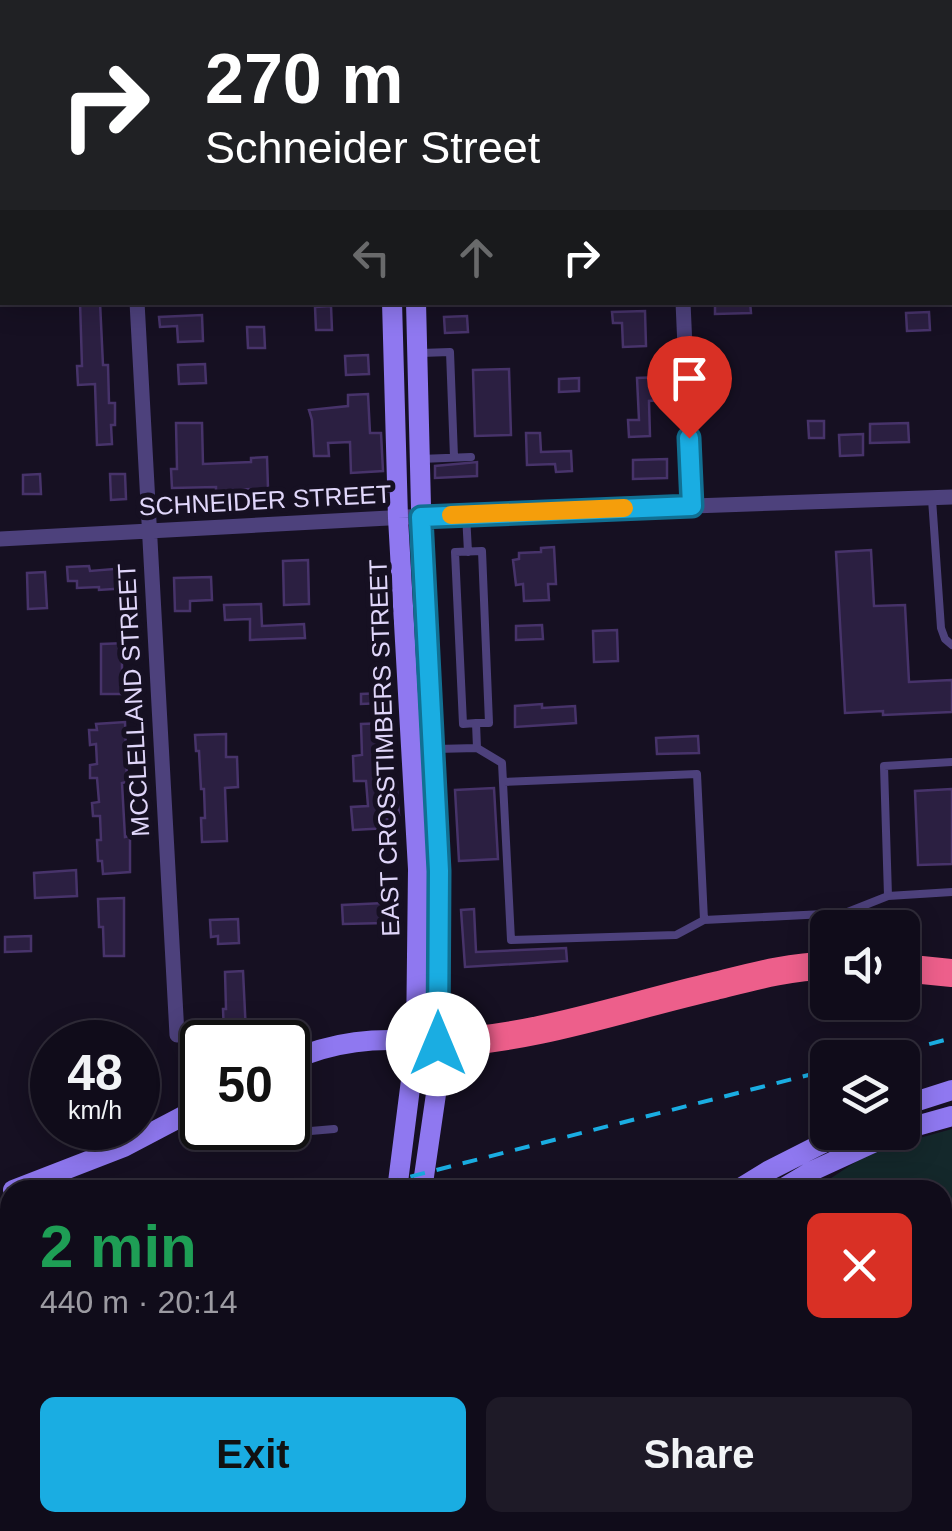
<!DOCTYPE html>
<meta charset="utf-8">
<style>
:root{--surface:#100c1a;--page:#1e1a27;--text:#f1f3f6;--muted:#9c9ba2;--line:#302c39;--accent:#1aade2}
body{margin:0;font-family:Arial,sans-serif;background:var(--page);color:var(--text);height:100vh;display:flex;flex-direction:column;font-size:38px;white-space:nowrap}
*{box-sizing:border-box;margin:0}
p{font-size:32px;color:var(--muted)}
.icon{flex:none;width:55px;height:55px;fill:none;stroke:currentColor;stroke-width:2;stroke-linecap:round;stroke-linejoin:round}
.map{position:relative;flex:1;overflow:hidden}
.panel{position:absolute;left:0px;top:1180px;width:952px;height:352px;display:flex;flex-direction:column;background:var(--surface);border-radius:30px 30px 0 0;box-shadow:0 5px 25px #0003,0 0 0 2px var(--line)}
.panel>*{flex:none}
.guide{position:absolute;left:0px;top:0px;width:952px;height:305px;box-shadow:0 5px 25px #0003,0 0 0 2px var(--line);background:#202124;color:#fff;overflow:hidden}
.controls{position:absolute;left:810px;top:910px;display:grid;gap:20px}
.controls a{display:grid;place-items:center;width:110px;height:110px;border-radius:15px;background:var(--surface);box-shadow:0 5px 25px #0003,0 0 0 2px var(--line);font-size:50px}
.speed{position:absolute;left:30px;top:1020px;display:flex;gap:20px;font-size:50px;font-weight:700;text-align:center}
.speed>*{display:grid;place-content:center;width:130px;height:130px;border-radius:50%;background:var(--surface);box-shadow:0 5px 25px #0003,0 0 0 2px var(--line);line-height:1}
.speed small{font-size:25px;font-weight:400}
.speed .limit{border:5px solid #111;border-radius:15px;background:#fff;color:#111}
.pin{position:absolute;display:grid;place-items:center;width:85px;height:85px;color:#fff;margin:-102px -42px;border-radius:50% 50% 50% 0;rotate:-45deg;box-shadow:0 0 10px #0007}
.pin .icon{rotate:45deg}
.me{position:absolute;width:110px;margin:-55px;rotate:0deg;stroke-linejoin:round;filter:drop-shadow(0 0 8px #0008)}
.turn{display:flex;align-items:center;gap:35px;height:210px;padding:0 40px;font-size:45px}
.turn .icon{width:130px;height:130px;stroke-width:2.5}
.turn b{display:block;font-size:70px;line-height:85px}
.lanes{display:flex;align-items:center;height:95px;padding:0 40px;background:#0003;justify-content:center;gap:50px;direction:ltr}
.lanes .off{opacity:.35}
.round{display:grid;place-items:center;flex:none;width:105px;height:105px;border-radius:15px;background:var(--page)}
.summary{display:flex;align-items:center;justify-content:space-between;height:170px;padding:0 40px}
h1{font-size:60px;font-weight:600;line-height:75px;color:#1e9e55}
.cta{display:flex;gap:20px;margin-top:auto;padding:20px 40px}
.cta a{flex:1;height:115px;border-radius:15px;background:var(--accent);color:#111;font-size:40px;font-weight:600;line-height:115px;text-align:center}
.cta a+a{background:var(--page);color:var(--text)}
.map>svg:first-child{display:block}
.green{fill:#14282b}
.building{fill:#2b1f41;stroke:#47336a;stroke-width:2.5}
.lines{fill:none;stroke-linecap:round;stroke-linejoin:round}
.service{stroke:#4d417c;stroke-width:8}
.minor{stroke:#4d417c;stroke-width:15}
.secondary{stroke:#8f78f0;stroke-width:20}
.motorway{stroke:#ed5f8b;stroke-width:28}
.rail{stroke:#1aade2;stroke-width:4;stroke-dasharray:15 12;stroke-linecap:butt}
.route-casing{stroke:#117093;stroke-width:25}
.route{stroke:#1aade2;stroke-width:18}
.slow{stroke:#f59e0b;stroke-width:18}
.labels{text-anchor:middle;stroke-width:10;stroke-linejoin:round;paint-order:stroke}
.street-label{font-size:25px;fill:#e0d6fa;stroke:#161022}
</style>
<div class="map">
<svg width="952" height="1531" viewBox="0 0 952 1531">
<rect width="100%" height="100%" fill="#161022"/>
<path class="green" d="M 952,1129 L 952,1245 L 943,1242 L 942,1190 L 813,1190 L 860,1159 L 890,1146 Z"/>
<path class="building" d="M 80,302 L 100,302 L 103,365 L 108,365 L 109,403 L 115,403 L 115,425 L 111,425 L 112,444 L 97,445 L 95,384 L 78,385 L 77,366 L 82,366 Z
M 715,302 L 750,302 L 751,313 L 715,314 Z
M 331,306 L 332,330 L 316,330 L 315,307 Z
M 645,311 L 646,346 L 623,347 L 622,323 L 613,323 L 612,312 Z
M 929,312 L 930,330 L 907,331 L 906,313 Z
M 202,315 L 203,341 L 178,342 L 177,326 L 160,327 L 159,317 Z
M 467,316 L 468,332 L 445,333 L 444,317 Z
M 247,327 L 264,327 L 265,348 L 248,348 Z
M 368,355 L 369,374 L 346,375 L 345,356 Z
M 205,364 L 206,383 L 179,384 L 178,365 Z
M 509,369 L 511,435 L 475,436 L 473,370 Z
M 661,377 L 661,400 L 649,401 L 650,436 L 629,437 L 628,420 L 639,420 L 637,378 Z
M 579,378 L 579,391 L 559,392 L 559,379 Z
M 368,394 L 370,433 L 381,433 L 383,471 L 351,473 L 350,442 L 328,443 L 329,456 L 314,456 L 312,420 L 309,410 L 348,406 L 348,395 Z
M 808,421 L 824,421 L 824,438 L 809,438 Z
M 176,423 L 202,423 L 203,464 L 251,462 L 251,458 L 267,457 L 268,488 L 216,491 L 216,487 L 172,488 L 171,469 L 177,469 Z
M 908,423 L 909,442 L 870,443 L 870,424 Z
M 526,433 L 540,433 L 541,452 L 571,451 L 572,471 L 556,472 L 555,464 L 527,465 Z
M 863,434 L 863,455 L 840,456 L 839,435 Z
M 667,459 L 667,478 L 633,479 L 633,460 Z
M 477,462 L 477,476 L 435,478 L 435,466 Z
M 40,474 L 41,494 L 23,494 L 23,475 Z
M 110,474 L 125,474 L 126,499 L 111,500 Z
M 554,547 L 556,584 L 548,584 L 549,600 L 524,601 L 523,584 L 516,585 L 513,560 L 519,559 L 519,553 L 541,552 L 541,548 Z
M 871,550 L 874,606 L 905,605 L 909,682 L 952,680 L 952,712 L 883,715 L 883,711 L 845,713 L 836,552 Z
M 308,560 L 309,604 L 284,605 L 283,561 Z
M 89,566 L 90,571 L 126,568 L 128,588 L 99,590 L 99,587 L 77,588 L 77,581 L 68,581 L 67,567 Z
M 45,572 L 47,608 L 28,609 L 27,573 Z
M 211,577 L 212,600 L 190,601 L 190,611 L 175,611 L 174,578 Z
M 261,604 L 262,626 L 304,624 L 305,638 L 250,640 L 250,619 L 225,620 L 224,605 Z
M 542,625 L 543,639 L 516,640 L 516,626 Z
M 617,630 L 618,661 L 594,662 L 593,631 Z
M 127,643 L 127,661 L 122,662 L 122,694 L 101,694 L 101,644 Z
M 383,693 L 383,703 L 361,704 L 361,694 Z
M 542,704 L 542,708 L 575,706 L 576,723 L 515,727 L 515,706 Z
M 125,722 L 127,782 L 122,783 L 125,837 L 130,836 L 130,872 L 103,874 L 102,861 L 98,861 L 97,840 L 101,840 L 100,816 L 93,816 L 92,803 L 99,802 L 97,778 L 90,778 L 90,765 L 97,764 L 96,744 L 90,745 L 89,730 L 97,730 L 96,724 Z
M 387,723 L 388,739 L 377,740 L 379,792 L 397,791 L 399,815 L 387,815 L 388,828 L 353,830 L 351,807 L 368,806 L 366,781 L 354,781 L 353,756 L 362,755 L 361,724 Z
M 226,734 L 226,757 L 237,757 L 238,787 L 225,788 L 227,841 L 202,842 L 201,818 L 205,818 L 204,789 L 201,789 L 199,751 L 196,751 L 195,735 Z
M 698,736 L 699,753 L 657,754 L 656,738 Z
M 494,788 L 498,859 L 459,861 L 455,790 Z
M 952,789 L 952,864 L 918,865 L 915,791 Z
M 76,870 L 77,896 L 35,898 L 34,873 Z
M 124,898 L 124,956 L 104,956 L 103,927 L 99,927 L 98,899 Z
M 384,903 L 385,923 L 343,924 L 342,905 Z
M 474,909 L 476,952 L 566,948 L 567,961 L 465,967 L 461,910 Z
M 238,919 L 239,943 L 218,944 L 218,936 L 211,937 L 210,920 Z
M 31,936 L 31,951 L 5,952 L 5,937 Z
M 243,971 L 246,1033 L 224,1034 L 223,1009 L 226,1009 L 225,972 Z"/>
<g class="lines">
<path class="service" d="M 950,144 L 952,144
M 421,353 L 450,352 L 454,457
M 420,459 L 471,457
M 932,499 L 941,628 L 945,639 L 952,645
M 466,514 L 468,552
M 476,723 L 489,723 L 482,551 L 455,552 L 463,724 L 476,723 L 477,748
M 436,749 L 477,748 L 502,763 L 511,940 L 676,935 L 704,920 L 845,913 L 888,896 L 884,766 L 952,762
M 504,782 L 697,774 L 704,920
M 888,896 L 952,892
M 182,1117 L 187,1129 L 203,1148 L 287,1133 L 334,1129
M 942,1444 L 952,1444
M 281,1522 L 282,1531
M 350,1522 L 368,1531"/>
<path class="minor" d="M 122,0 L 122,2
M 672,0 L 672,2
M 948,0 L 948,2
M 950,17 L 952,39
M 137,302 L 177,1035
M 683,302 L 692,506
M 0,539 L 463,514 L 952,497
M 650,1522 L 651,1531
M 920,1522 L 920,1531"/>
<path class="secondary" d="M 384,0 L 384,2
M 409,0 L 409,2
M 392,302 L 398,518 L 418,869 L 416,1041 L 397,1190
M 416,302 L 422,548 L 439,871 L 436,1094 L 422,1190
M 288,1062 C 332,1041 377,1037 426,1042
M 902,1106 L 952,1090
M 902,1130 L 952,1116
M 13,1190 L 124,1147 L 202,1106
M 737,1190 L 768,1171 L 845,1132
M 780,1190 L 810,1172 L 897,1132
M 0,1358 L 10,1356
M 370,1522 L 371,1531
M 393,1522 L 393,1531"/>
<path class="motorway" d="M 902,968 L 952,973
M 438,1043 C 532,1040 624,1007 715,986 C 751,977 790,966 828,966
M 0,1251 L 10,1248
M 942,1299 L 952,1300
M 0,1324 L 10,1322
M 942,1336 L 952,1338
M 942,1383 L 952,1384"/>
<path class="rail" d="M 877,1058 L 952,1038
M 358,1190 L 828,1070
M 0,1282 L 10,1280"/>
</g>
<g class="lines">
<g class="route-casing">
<path id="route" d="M 438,1044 L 439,871 L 421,517 L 692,506 L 689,438"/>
</g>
<use href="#route" class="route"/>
<path class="slow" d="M 451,515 L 624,508"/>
</g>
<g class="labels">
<g class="street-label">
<text transform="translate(265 500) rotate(-3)" y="9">SCHNEIDER STREET</text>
<text transform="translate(133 700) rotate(-93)" y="9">MCCLELLAND STREET</text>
<text transform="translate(384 748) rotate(-92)" y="9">EAST CROSSTIMBERS STREET</text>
</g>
</g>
</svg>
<div class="controls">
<a><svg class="icon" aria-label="sound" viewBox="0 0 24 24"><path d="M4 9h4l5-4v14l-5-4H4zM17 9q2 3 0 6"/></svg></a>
<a><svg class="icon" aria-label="layers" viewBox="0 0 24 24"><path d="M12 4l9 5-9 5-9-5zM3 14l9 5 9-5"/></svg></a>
</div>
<div class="speed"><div>48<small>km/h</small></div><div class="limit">50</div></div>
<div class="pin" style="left:689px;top:438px;background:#d93025"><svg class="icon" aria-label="arrive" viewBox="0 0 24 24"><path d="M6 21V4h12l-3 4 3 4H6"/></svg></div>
<svg class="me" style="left:438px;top:1044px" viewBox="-20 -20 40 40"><circle r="19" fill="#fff"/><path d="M0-13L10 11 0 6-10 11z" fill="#1aade2"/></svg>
<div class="guide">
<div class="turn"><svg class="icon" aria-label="right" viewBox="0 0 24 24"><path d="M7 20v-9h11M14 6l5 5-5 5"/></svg><div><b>270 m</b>Schneider Street</div></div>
<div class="lanes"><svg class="icon off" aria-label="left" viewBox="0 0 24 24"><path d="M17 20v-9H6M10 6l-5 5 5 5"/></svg><svg class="icon off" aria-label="ahead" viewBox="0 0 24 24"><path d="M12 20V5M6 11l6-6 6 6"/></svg><svg class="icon" aria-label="right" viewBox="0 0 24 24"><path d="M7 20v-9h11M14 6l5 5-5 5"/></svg></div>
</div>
<section class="panel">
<div class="summary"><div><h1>2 min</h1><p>440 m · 20:14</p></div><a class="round" style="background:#d93025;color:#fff"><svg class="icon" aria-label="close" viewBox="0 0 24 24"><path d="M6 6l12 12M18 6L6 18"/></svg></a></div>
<div class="cta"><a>Exit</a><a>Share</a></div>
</section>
</div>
